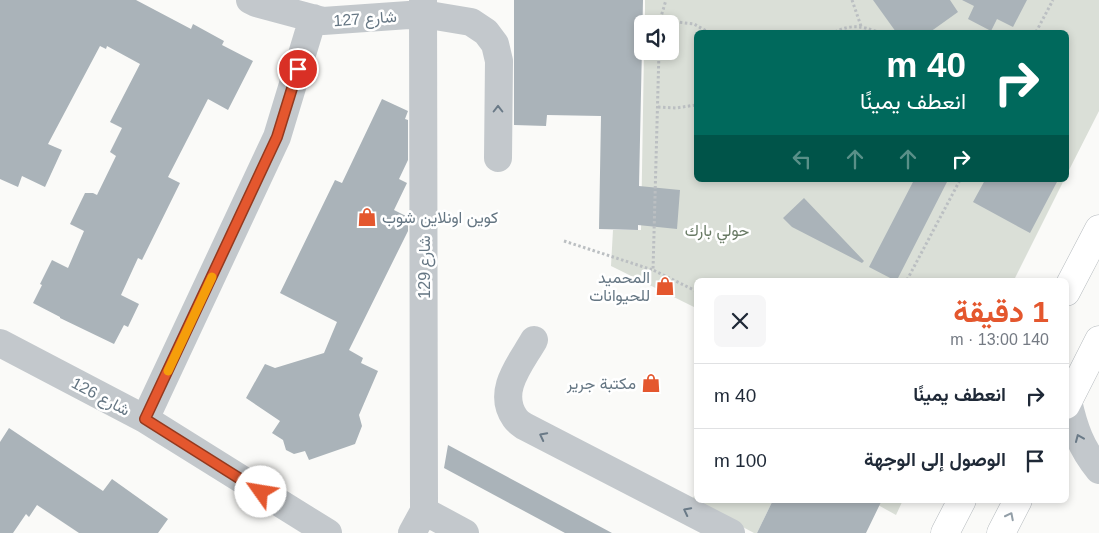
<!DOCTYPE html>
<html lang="ar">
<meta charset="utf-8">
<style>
:root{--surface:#fff;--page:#f6f6f7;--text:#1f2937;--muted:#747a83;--line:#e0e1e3;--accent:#e4572e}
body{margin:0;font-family:Arial,Vazirmatn,sans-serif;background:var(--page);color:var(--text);direction:rtl;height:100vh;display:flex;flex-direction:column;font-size:19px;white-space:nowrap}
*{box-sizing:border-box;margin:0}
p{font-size:16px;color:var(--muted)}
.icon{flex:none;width:28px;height:28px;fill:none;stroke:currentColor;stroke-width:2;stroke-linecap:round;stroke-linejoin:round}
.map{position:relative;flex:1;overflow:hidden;direction:ltr}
.panel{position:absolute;left:694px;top:278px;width:375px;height:225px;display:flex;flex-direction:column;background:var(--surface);border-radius:8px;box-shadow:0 2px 8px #0003;direction:rtl}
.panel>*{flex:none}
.banner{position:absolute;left:694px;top:30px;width:375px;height:152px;border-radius:8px;box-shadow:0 2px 8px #0003;direction:rtl;background:#00695c;color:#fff;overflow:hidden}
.controls{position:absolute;left:634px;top:15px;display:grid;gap:10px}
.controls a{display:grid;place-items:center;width:45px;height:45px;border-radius:8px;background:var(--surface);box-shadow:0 2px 8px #0003;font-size:25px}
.pin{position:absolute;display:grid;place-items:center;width:42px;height:42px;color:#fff;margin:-21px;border:2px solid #fff;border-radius:50%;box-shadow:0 1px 5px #0007}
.me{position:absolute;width:55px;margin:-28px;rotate:302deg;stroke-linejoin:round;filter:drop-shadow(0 0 4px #0008)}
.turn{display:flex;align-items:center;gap:18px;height:105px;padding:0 20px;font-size:22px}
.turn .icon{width:65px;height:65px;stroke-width:2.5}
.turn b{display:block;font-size:35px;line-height:42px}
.lanes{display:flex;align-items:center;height:48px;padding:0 20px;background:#0003;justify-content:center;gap:25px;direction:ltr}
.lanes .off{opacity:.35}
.round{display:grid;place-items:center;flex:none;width:52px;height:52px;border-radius:8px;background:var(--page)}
.overview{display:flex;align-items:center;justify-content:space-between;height:85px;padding:0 20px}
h1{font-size:30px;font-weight:700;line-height:38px;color:var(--accent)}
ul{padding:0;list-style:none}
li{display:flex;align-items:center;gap:15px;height:65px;padding:0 20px;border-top:1px solid var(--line)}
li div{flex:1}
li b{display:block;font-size:19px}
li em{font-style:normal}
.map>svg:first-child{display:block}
.green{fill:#dadfd7}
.building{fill:#aab3b9}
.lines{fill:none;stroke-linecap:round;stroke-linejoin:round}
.major-casing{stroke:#b5babe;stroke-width:29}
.path{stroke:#bbbfc2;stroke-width:3;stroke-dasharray:2.5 2.5;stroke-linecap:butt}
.minor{stroke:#c3c8cc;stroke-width:28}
.major{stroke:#fff;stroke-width:28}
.oneway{stroke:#6a7a87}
.oneway2{stroke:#939fa8}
.route-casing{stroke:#94391e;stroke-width:12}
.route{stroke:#e4572e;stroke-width:9}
.slow{stroke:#f59e0b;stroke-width:9}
.labels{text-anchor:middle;stroke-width:5;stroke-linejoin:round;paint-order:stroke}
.street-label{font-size:16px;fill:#657683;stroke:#fff}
.poi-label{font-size:16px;fill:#657683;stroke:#fff;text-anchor:end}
.park-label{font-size:16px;fill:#687a64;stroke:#fff}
</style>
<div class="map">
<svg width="1099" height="533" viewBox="0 0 1099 533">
<rect width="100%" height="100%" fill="#fafaf8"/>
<path class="green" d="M 645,0 L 1099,0 L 1099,111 L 1066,176 L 1066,32 L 696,32 L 696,180 L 1064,180 L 1014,280 L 696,280 L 696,308 L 611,266 L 613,230 L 641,230 L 644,51 L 670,51 L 670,24 L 645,24 Z
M 696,492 L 696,500 L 773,500 L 757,533 L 754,533 L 692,500 Z
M 869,500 L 903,500 L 896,515 Z"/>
<path class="building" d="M 0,0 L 136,0 L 191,29 L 193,24 L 224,41 L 222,45 L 253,61 L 228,110 L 208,99 L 168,177 L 180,183 L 142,260 L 138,258 L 121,295 L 139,304 L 128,327 L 124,325 L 114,344 L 60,318 L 60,317 L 33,303 L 42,285 L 40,284 L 52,260 L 68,268 L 84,231 L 70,224 L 85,193 L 93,193 L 97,195 L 116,156 L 110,152 L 122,128 L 110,122 L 140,64 L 107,46 L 106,49 L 100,46 L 48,144 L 62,150 L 45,187 L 22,176 L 18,187 L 0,179 Z
M 514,0 L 643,0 L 639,186 L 680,190 L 677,229 L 638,225 L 638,230 L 599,229 L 601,116 L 547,115 L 546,126 L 514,125 Z
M 873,0 L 950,0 L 958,12 L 930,32 L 896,32 Z
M 962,0 L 1027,0 L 1013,27 L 997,19 L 991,31 L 968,19 L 974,6 Z
M 382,99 L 408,111 L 405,119 L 408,120 L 408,160 L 399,179 L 407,183 L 394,210 L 408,217 L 408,231 L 349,350 L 363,358 L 361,363 L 378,371 L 359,415 L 362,426 L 355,444 L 309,460 L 305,451 L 294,454 L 286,450 L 283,440 L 272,433 L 280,421 L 246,398 L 265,364 L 275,368 L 324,353 L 337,322 L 280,293 L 335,180 L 342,183 Z
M 914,180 L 948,180 L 897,280 L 894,280 L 869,267 Z
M 985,180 L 1058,180 L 1030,233 L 973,202 Z
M 804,198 L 864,261 L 862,263 L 792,227 L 783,218 Z
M 9,428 L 103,491 L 112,479 L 168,519 L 158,533 L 79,533 L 37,505 L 29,517 L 26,514 L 13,533 L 0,533 L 0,442 Z
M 448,445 L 612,533 L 565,533 L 444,468 Z
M 773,500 L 882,500 L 866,533 L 757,533 Z"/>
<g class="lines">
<g class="major-casing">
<path id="major" d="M 1066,292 L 1099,229
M 1066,405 L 1099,340
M 945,533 L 962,500
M 1001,533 L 1018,500"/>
</g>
<path class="path" d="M 852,0 L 861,26
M 660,20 L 694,24 L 708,32
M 660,24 L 660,20 L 666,0
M 835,32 C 851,24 862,26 878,32
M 1036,32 L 1053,0
M 659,51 L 653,270 L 696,291
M 658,107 L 676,108 L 696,105
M 564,241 L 653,270
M 907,280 L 960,180"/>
<path class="minor" d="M 250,0 L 256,3 L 323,21 L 423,14 L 471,22 L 486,32 L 495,44 L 499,61 L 498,158
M 534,340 C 521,363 496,391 515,418 C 517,421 521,424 524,426 L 731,533
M 0,343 L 145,419 L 328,533
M 1068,401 C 1074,428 1081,448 1099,470
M 145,419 L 277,137 L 313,18
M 424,511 L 465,533
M 412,533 L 424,511 L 423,0"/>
<use href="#major" class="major"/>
</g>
<defs><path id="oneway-chevron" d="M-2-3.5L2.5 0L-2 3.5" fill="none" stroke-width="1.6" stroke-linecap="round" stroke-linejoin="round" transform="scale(1.25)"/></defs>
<g class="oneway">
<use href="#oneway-chevron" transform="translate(498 109) rotate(-90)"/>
<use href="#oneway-chevron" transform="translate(543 436) rotate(-153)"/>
<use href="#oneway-chevron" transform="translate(1079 438) rotate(-113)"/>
<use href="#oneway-chevron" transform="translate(687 511) rotate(-153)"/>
</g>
<use class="oneway2" href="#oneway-chevron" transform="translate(1010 516) rotate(-63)"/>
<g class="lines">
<g class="route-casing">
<path id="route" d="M 261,492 L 145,419 L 277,137 L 298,69"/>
</g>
<use href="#route" class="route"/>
<path class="slow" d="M 168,371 L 212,277"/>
</g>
<defs>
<g id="shop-bare" transform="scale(1.5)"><path d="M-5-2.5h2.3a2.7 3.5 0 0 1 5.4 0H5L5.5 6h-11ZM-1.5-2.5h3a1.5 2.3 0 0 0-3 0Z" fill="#e4572e" stroke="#fff" stroke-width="2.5" paint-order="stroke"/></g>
</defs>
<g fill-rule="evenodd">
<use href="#shop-bare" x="367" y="217"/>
<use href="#shop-bare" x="665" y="286"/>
<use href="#shop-bare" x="651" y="383"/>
</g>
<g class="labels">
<g class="street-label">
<text transform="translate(365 18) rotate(-4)" y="6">شارع 127</text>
<text transform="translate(424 267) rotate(-90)" y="6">شارع 129</text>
<text transform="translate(101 396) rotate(28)" y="6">شارع 126</text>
</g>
<g class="poi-label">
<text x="382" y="223" text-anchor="start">كوين اونلاين شوب</text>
<text x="650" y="283">المحميد<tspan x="650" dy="18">للحيوانات</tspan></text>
<text x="636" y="389">مكتبة جرير</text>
</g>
<g class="park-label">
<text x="717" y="236">حولي بارك</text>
</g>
</g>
</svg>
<div class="controls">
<a><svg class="icon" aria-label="sound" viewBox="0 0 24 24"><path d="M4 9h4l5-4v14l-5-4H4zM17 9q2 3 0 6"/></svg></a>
</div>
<div class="pin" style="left:298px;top:69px;background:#d93025"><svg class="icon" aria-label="arrive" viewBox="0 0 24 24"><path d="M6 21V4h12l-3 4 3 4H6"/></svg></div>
<svg class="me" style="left:261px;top:492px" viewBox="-20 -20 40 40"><circle r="19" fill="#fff"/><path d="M0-13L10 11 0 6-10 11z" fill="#e4572e"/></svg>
<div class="banner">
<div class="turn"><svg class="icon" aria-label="right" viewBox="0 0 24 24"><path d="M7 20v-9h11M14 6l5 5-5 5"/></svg><div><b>40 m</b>انعطف يمينًا</div></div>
<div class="lanes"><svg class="icon off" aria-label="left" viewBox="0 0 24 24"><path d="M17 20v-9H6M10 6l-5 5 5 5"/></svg><svg class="icon off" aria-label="ahead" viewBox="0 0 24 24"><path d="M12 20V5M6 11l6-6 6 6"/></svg><svg class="icon off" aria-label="ahead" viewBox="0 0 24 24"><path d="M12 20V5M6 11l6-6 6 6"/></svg><svg class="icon" aria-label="right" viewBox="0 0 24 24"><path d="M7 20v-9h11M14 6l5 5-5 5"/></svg></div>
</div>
<section class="panel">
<div class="overview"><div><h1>1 دقيقة</h1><p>140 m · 13:00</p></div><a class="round"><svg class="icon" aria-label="close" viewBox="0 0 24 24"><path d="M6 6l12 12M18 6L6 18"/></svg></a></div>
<ul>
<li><svg class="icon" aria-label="right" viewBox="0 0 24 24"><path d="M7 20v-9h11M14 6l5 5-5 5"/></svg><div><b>انعطف يمينًا</b></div><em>40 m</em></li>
<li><svg class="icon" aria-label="arrive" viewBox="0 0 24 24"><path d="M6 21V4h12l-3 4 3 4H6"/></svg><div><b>الوصول إلى الوجهة</b></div><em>100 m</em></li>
</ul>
</section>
</div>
